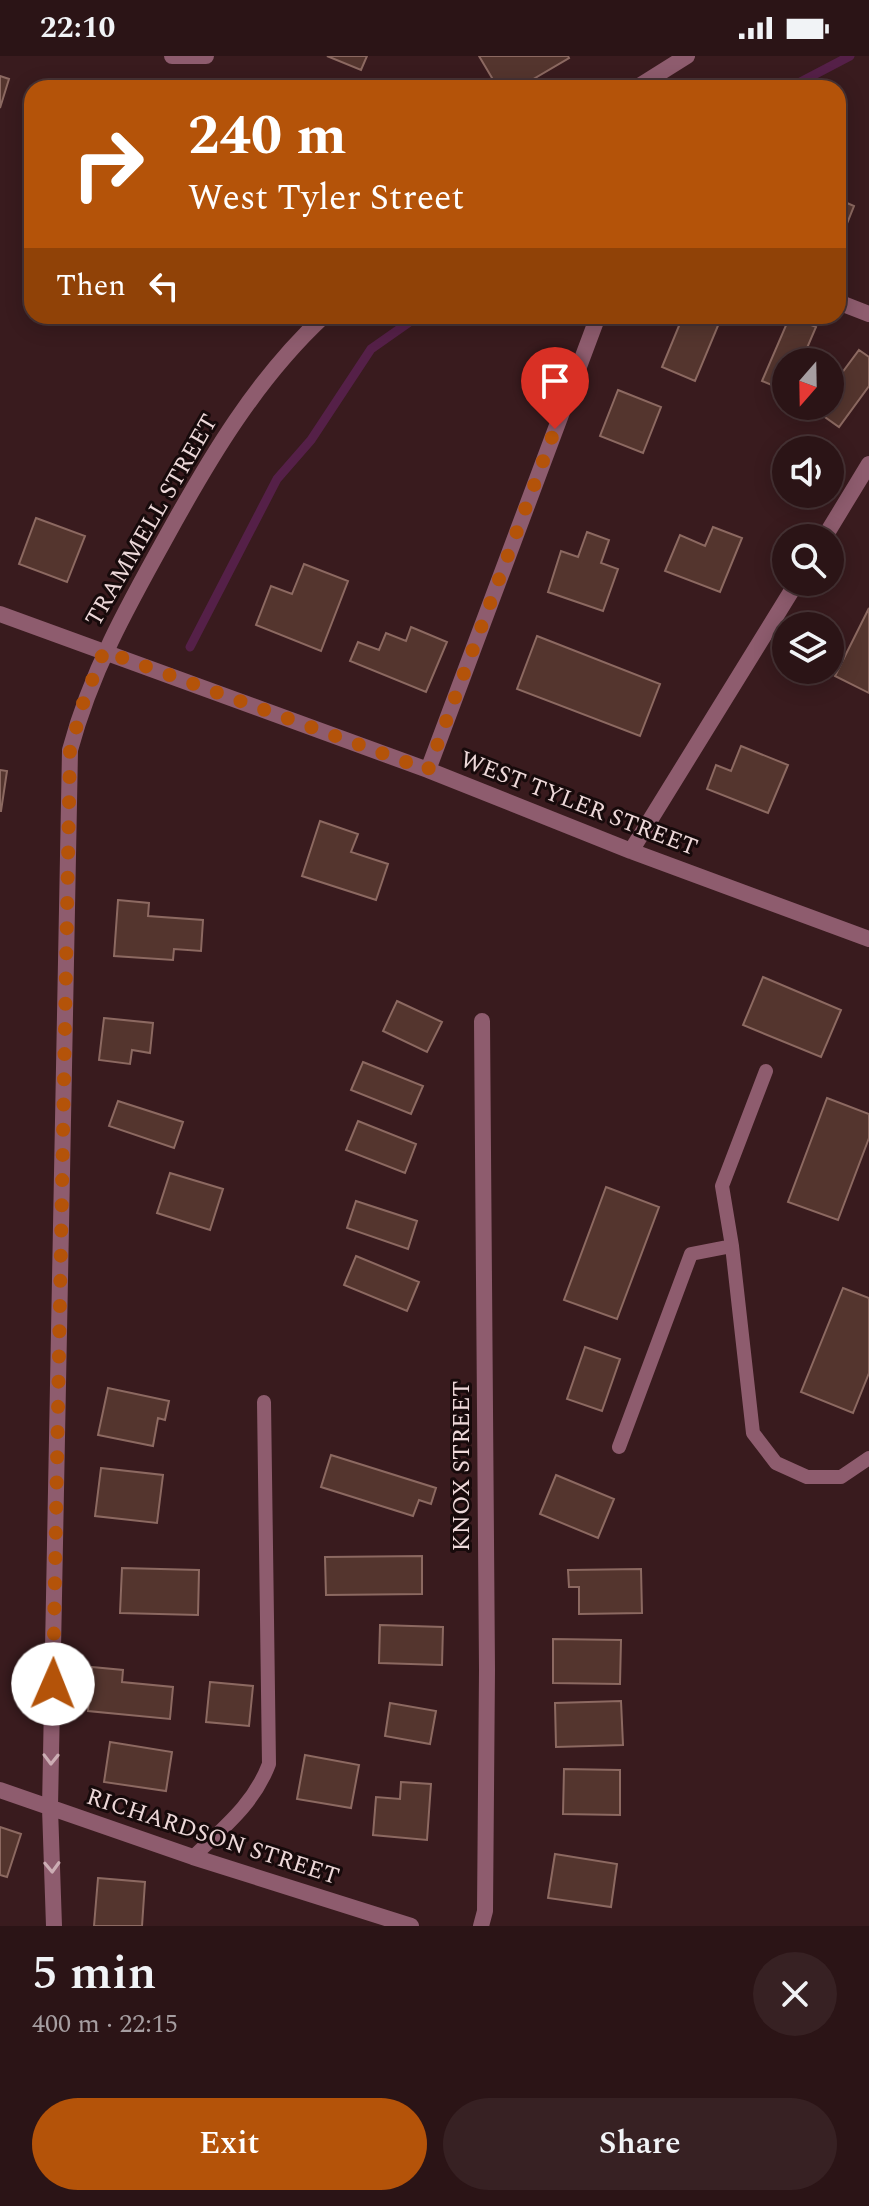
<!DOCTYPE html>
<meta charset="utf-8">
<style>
:root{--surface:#2b1416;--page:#372123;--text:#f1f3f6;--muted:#a69ea1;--line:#473335;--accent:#b45309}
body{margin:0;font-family:Spectral,serif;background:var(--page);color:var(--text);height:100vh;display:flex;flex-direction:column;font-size:30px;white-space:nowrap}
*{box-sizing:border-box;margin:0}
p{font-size:26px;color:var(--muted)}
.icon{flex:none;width:44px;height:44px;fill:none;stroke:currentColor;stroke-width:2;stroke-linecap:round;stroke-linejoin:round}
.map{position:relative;height:1870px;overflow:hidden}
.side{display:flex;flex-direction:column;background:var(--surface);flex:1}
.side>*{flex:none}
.banner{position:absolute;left:24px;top:24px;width:822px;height:244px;border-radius:24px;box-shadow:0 4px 20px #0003,0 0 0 2px var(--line);background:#b45309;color:#fff;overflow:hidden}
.needle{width:52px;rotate:200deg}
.controls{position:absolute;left:772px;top:292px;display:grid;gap:16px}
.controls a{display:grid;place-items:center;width:72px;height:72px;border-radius:50%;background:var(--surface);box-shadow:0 4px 20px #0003,0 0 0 2px var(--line);font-size:40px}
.pin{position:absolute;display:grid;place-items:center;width:68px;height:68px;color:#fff;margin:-82px -34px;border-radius:50% 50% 50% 0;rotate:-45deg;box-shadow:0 0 8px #0007}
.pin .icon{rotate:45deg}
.me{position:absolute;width:88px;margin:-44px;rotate:1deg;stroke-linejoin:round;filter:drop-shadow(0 0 6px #0008)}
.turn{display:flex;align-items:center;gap:28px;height:168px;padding:0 32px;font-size:36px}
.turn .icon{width:104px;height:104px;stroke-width:2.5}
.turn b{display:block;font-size:56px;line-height:68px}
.then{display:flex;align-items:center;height:76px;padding:0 32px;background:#0003;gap:16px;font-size:30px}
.round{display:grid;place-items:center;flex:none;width:84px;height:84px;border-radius:42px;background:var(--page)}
.summary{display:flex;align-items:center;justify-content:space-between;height:136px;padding:0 32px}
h1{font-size:48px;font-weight:600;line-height:60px}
.action{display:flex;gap:16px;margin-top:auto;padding:16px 32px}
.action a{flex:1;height:92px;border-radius:48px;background:var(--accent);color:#fff;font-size:32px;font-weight:600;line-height:92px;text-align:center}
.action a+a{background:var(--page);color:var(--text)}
.status{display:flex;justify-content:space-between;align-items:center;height:56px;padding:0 40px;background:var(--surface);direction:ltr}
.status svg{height:22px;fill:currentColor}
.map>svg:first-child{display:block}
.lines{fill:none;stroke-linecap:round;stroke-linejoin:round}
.stream{stroke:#552048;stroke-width:9}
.building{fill:#54352e;stroke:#8c6961;stroke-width:2}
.lane{stroke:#8e5c6e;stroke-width:14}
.street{stroke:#8e5c6e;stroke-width:16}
.oneway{stroke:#ccadb4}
.route{stroke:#b45309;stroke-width:14;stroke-dasharray:0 25.2}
.labels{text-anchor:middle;stroke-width:6;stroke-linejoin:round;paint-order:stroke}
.street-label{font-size:24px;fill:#edd8d9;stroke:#170a0b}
</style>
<div class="status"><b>22:10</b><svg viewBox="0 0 49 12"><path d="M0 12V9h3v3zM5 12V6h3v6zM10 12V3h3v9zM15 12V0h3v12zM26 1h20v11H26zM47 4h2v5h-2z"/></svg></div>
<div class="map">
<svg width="869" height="1870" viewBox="0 0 869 1870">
<rect width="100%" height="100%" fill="#391b1e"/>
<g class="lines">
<path class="stream" d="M 789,32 L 850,0
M 190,591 L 277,423 L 311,384 L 371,293 L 418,260"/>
</g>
<path class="building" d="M 327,0 L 367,0 L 361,14 Z
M 479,0 L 568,0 L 569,2 L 518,32 L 498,32 Z
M 0,20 L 9,23 L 0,52 Z
M 838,143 L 854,150 L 838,190 Z
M 683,260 L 722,260 L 695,325 L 662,311 Z
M 790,260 L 816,271 L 801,306 L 786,306 L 786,335 L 762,325 Z
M 859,294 L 869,301 L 869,330 L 839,371 L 815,354 L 818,350 L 830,350 L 830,333 Z
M 618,334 L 661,351 L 643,397 L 600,380 Z
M 36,462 L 85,480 L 67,526 L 19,508 Z
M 713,471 L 742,482 L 720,536 L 665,515 L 680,479 L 705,490 Z
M 587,476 L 609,484 L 601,507 L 618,513 L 603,555 L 548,536 L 561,495 L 578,501 Z
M 304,508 L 348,525 L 321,595 L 256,569 L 271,530 L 292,538 Z
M 869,552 L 869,637 L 835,620 Z
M 411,571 L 447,586 L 426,636 L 350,605 L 358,586 L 379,594 L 386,577 L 406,585 Z
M 537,580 L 660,628 L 640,680 L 517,633 Z
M 741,690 L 788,709 L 768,757 L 707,733 L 716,709 L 731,715 Z
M 0,714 L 7,715 L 1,755 L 0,755 Z
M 320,765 L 358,778 L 351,796 L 388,808 L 376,844 L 302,820 Z
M 118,844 L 149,847 L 148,860 L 203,864 L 201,895 L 174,893 L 173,904 L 114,900 Z
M 763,921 L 841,954 L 821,1001 L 743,969 Z
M 397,945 L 442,966 L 427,996 L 383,975 Z
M 104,962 L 153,967 L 150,997 L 132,994 L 130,1008 L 99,1004 Z
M 363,1006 L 423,1030 L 411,1058 L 351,1034 Z
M 827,1042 L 869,1058 L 869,1082 L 838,1164 L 788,1146 Z
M 118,1045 L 183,1066 L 174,1092 L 109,1070 Z
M 358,1065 L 416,1088 L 405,1117 L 346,1094 Z
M 170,1117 L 223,1133 L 210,1174 L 157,1157 Z
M 606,1131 L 659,1151 L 617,1263 L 564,1244 Z
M 356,1145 L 417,1165 L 408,1193 L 347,1172 Z
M 356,1200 L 419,1226 L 407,1255 L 344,1229 Z
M 843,1232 L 869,1242 L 869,1317 L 853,1357 L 801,1336 Z
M 585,1291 L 620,1303 L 602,1355 L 567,1343 Z
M 108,1332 L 169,1345 L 165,1364 L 158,1362 L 153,1390 L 98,1379 Z
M 331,1399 L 436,1432 L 431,1448 L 419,1444 L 413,1460 L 321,1431 Z
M 101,1412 L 163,1419 L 157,1467 L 95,1460 Z
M 556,1419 L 614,1443 L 598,1482 L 540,1458 Z
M 422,1500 L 422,1538 L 326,1539 L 325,1501 Z
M 122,1512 L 199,1514 L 198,1559 L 120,1557 Z
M 641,1513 L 642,1557 L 579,1558 L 579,1531 L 569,1531 L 568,1514 Z
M 380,1569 L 443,1571 L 442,1609 L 379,1607 Z
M 553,1583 L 621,1584 L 620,1628 L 553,1627 Z
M 92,1611 L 123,1614 L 122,1626 L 173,1631 L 170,1663 L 88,1655 Z
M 210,1626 L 253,1630 L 249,1670 L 206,1666 Z
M 621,1645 L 623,1689 L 556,1691 L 555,1647 Z
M 390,1647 L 436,1655 L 430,1688 L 385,1680 Z
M 110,1686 L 172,1696 L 166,1735 L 104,1726 Z
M 305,1699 L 359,1709 L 351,1752 L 297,1743 Z
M 564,1713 L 620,1714 L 620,1759 L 563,1758 Z
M 401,1726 L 431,1728 L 427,1784 L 373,1779 L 376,1741 L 400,1743 Z
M 0,1771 L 21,1778 L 7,1821 L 0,1819 Z
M 555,1798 L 617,1808 L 611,1851 L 548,1842 Z
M 98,1822 L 145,1826 L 142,1870 L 94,1870 Z"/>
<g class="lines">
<path class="lane" d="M 766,1015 L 722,1130 L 732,1190 L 753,1377 L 776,1407 L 807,1421 L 841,1421 L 869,1402
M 619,1391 L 691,1198 L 732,1190
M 193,1801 C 223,1772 254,1748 269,1708 L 264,1346"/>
<path class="street" d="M 172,0 L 206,0
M 636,32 L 687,0
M 838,246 L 869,258
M 824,482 L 869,408
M 0,558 L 428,714 L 631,795 L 869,883
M 428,714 L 598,260
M 631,795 L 797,526
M 0,1734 L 193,1801 L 411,1870
M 54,1870 L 50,1752 L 70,694 C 91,616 126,553 165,483 C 209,403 256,323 324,260
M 481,1870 L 485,1855 L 487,1614 L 482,965"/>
</g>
<defs><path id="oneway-chevron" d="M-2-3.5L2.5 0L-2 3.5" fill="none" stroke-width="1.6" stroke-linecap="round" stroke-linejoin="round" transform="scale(2)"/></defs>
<g class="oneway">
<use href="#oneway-chevron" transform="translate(51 1703) rotate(91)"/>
<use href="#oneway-chevron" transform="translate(52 1811) rotate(88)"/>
</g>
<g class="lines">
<path class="route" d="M 53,1628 L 70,694 L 84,644 L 104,595 L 428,714 L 555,373"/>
</g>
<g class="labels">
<g class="street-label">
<text transform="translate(151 464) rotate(-60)" y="8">TRAMMELL STREET</text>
<text transform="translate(579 747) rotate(21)" y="8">WEST TYLER STREET</text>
<text transform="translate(461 1410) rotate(-90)" y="8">KNOX STREET</text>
<text transform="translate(213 1780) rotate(18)" y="8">RICHARDSON STREET</text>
</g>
</g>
</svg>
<div class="controls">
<a><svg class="needle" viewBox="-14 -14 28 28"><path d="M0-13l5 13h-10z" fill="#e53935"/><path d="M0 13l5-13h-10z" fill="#a69ea1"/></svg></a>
<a><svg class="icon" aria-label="sound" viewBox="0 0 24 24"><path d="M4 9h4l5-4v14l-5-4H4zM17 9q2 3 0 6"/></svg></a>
<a><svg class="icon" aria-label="search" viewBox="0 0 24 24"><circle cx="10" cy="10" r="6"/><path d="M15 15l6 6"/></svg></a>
<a><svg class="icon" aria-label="layers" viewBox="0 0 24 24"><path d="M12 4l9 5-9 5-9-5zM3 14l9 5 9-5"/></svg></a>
</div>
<div class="pin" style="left:555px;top:373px;background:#d93025"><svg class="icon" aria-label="arrive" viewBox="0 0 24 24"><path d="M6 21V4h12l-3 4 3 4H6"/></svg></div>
<svg class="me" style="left:53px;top:1628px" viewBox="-20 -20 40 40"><circle r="19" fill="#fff"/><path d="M0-13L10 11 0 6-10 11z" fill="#b45309"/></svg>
<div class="banner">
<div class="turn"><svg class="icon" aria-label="right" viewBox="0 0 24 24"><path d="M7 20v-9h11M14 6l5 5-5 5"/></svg><div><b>240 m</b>West Tyler Street</div></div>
<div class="then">Then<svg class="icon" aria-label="left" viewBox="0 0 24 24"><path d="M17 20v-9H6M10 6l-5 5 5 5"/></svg></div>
</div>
</div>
<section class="side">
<div class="summary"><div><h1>5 min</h1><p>400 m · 22:15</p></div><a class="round"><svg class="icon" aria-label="close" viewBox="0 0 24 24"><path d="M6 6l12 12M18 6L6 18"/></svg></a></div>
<div class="action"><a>Exit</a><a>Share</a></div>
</section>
